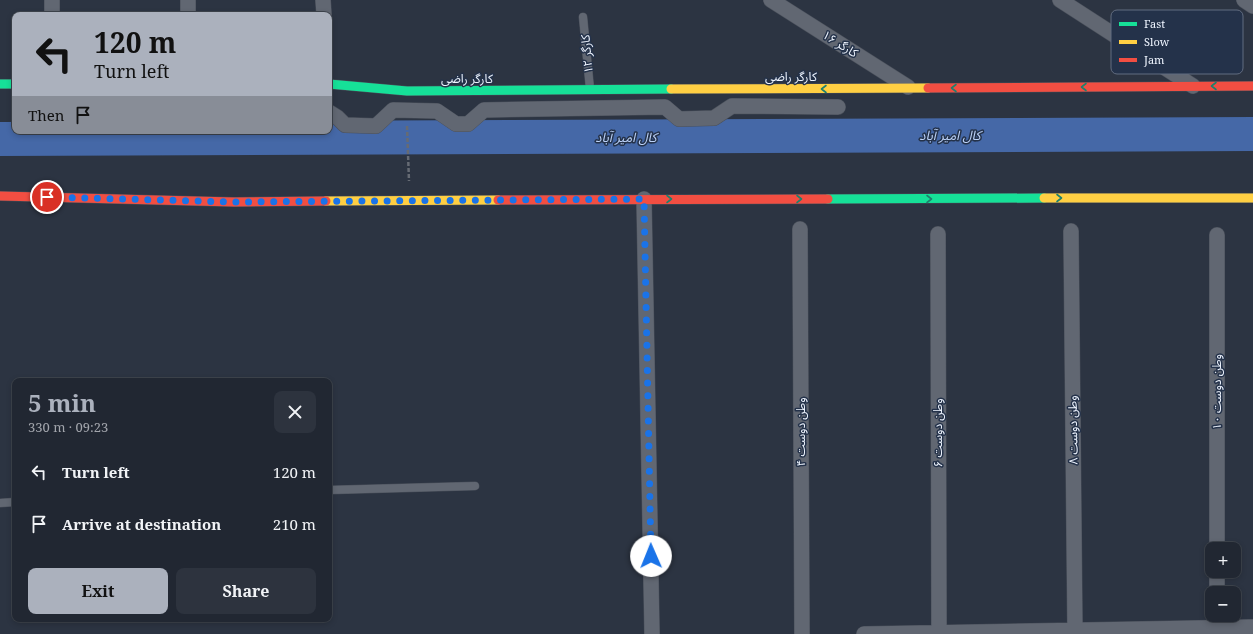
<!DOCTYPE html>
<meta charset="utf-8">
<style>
:root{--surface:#212732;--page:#2d333e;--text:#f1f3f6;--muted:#a2a5ac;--line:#3e444d;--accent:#abb1bd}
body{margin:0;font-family:"Noto Serif","Noto Sans Arabic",serif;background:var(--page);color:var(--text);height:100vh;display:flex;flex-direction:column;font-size:15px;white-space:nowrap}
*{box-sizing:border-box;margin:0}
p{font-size:13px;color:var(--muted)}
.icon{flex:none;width:22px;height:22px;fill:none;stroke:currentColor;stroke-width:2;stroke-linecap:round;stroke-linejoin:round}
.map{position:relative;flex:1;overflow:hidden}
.side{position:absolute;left:12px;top:378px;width:320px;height:244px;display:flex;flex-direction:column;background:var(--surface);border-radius:8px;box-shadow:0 2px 6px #0003,0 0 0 1px var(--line)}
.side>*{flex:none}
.top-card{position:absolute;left:12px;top:12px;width:320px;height:122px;border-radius:8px;box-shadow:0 2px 6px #0003,0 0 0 1px var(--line);background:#abb1bd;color:#111;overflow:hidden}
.tools{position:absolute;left:1205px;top:542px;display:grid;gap:8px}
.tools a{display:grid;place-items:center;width:36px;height:36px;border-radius:8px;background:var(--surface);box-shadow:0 2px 6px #0003,0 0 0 1px var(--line);font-size:20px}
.pin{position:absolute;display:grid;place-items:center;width:34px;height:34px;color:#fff;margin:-17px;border:2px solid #fff;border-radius:50%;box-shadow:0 1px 4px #0007}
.me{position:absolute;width:44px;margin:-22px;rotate:359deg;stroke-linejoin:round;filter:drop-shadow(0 0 3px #0008)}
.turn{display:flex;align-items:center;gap:14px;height:84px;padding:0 16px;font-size:18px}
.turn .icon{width:52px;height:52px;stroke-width:2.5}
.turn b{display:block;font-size:28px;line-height:34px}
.then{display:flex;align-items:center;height:38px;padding:0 16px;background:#0003;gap:8px;font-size:15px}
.round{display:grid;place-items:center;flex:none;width:42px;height:42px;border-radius:8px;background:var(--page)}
.summary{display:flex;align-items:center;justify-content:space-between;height:68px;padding:0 16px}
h1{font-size:24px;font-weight:700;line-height:30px;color:var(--accent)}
.action{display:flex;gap:8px;margin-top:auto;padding:8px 16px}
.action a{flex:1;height:46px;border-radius:8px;background:var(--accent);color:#111;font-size:16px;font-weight:700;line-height:46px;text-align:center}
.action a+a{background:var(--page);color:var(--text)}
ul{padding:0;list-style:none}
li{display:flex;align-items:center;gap:12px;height:52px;padding:0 16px}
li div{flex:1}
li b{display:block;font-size:15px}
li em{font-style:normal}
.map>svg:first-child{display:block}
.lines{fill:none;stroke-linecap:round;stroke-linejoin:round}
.river{stroke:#4568a7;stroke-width:34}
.lane-casing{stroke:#4a505b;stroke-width:9}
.street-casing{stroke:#4a505b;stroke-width:16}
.fast-casing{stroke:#4a505b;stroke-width:10}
.slow-casing{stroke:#4a505b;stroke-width:10}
.jam-casing{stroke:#4a505b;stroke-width:10}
.path{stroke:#666b74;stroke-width:2.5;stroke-dasharray:4 2;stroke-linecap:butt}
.lane{stroke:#616772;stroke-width:8}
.street{stroke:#616772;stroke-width:15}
.fast{stroke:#16e098;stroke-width:9}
.slow{stroke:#ffcf43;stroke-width:9}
.jam{stroke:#f24e42;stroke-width:9}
.oneway{stroke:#1e806d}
.route{stroke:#1a73e8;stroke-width:7;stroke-dasharray:0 12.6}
.labels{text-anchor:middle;stroke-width:3;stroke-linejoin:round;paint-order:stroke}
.street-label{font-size:12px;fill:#eff5ff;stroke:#24324a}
.water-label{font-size:13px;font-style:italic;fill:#bdd3f9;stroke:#24324a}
.key{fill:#24324a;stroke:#616c80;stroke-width:1}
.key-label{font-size:11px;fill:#eff5ff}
</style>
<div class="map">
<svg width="1253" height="634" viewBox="0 0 1253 634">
<rect width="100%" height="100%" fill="#2c3442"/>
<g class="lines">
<path class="river" d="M 0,139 L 1253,134"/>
<g class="lane-casing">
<path id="lane" d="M 583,17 L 590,89
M 329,490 L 475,486
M 0,503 L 15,502"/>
</g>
<g class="street-casing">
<path id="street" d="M 52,0 L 52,15
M 188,0 L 188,15
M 323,0 L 324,15
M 771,0 L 908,87
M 1060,0 L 1193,86
M 1244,0 L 1253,6
M 329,112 L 337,117 L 345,125 L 376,126 L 393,110 L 437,111 L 456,124 L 468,124 L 484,110 L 665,107 L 679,119 L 714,118 L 732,106 L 838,107
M 644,199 L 652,634
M 800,229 L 802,634
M 1071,231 L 1075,634
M 938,234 L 939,634
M 1217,549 L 1217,235
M 1217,593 L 1217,571
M 864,634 L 1253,627"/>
</g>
<g class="fast-casing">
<path id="fast" d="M 0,84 L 15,84
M 329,84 L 407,91 L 671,89
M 828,199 L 1044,198"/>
</g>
<g class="slow-casing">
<path id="slow" d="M 671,89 L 928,88
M 1044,198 L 1253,198
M 326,201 L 498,200"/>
</g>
<g class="jam-casing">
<path id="jam" d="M 928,88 L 1253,86
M 0,196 L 234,202 L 326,201
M 498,200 L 828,199"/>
</g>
<path class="path" d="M 407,126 L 409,181"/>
<use href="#lane" class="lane"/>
<use href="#street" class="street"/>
<use href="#fast" class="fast"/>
<use href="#slow" class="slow"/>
<use href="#jam" class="jam"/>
</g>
<defs><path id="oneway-chevron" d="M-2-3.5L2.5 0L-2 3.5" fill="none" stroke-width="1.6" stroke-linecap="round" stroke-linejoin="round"/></defs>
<g class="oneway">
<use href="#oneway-chevron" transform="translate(1214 86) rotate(180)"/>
<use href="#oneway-chevron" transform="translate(1084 87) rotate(180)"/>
<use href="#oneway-chevron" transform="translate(954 88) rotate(180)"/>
<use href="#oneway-chevron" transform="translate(824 89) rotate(180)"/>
<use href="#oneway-chevron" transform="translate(1059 198)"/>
<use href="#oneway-chevron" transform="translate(669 199)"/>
<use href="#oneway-chevron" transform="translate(799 199)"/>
<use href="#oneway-chevron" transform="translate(929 199)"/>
</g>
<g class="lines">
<path class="route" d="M 47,197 L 234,202 L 644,199 L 651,556"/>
</g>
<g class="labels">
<g class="street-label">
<text transform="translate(840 44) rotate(32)" y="4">کارگر ۱۶</text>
<text transform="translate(587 54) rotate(-95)" y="4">کارگر ۱۲</text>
<text x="791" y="81">کارگر راضی</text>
<text x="467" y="83">کارگر راضی</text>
<text transform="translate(1217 392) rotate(-90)" y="4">وطن دوست ۱۰</text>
<text transform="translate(1073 430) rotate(-91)" y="4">وطن دوست ۸</text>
<text transform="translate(801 432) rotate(-90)" y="4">وطن دوست ۴</text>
<text transform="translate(938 433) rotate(-90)" y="4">وطن دوست ۶</text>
</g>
<g class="water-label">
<text x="950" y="140">کال امیر آباد</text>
<text x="626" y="142">کال امیر آباد</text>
</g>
</g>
<rect x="1111" y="10" width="132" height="64" rx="6" class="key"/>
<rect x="1119" y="22" width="18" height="4" fill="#16e098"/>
<rect x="1119" y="40" width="18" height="4" fill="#ffcf43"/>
<rect x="1119" y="58" width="18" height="4" fill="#f24e42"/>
<g class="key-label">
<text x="1144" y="28">Fast</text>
<text x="1144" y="46">Slow</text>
<text x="1144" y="64">Jam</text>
</g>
</svg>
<div class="tools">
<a>+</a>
<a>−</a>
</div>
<div class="pin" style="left:47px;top:197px;background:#d93025"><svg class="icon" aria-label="arrive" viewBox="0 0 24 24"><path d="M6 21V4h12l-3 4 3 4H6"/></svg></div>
<svg class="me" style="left:651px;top:556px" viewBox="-20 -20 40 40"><circle r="19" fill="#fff"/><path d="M0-13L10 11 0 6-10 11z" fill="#1a73e8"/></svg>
<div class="top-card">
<div class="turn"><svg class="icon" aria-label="left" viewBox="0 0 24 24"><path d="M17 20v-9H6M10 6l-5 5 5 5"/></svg><div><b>120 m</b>Turn left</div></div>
<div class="then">Then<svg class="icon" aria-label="arrive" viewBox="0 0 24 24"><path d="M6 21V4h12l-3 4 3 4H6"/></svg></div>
</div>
<section class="side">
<div class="summary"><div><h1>5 min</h1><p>330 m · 09:23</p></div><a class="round"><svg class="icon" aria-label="close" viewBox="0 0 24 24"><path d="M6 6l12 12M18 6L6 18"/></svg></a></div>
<ul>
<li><svg class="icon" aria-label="left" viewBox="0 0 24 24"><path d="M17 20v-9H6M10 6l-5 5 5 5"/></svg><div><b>Turn left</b></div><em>120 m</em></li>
<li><svg class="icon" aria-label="arrive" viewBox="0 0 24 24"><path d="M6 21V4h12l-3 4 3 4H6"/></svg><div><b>Arrive at destination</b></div><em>210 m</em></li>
</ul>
<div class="action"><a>Exit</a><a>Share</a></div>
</section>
</div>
